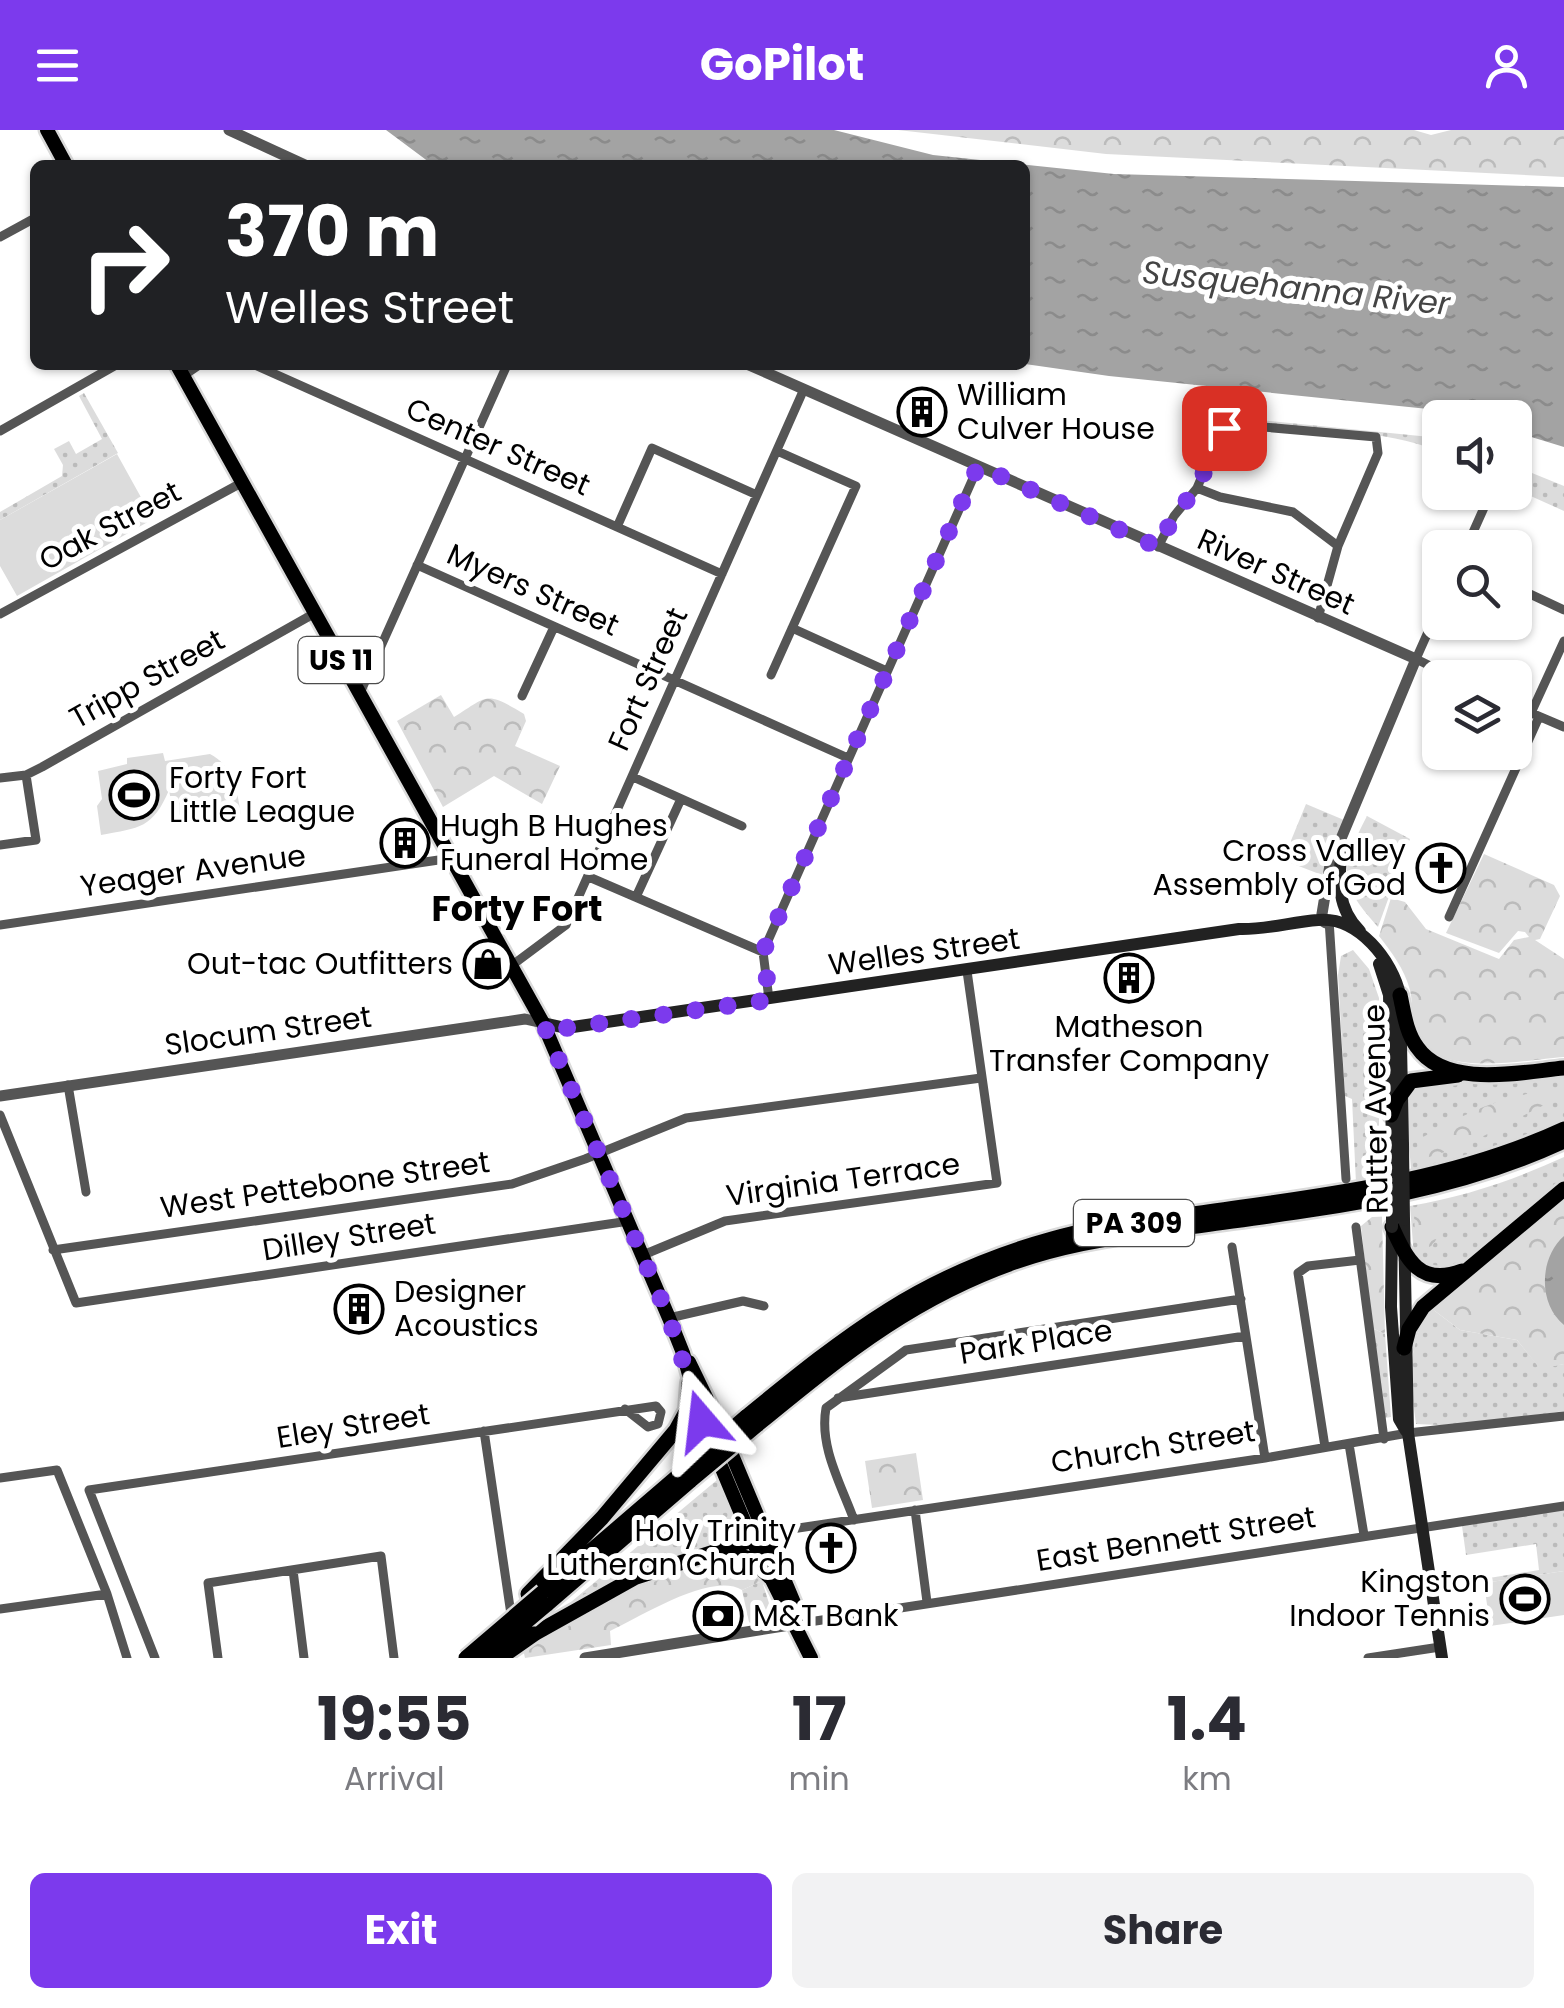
<!DOCTYPE html>
<style>
:root{--surface:#fff;--page:#f2f2f3;--text:#2b2b33;--muted:#7c7c81;--accent:#7c3aed}
body{margin:0;font-family:Poppins,sans-serif;background:var(--page);color:var(--text);height:100vh;display:flex;flex-direction:column;font-size:38px;white-space:nowrap}
*{box-sizing:border-box;margin:0}
p{font-size:32px;color:var(--muted)}
.icon{flex:none;width:55px;height:55px;fill:none;stroke:currentColor;stroke-width:2;stroke-linecap:round;stroke-linejoin:round}
.map{position:relative;height:1528px;overflow:hidden}
.details{display:flex;flex-direction:column;background:var(--surface);flex:1}
.details>*{flex:none}
.hud{position:absolute;left:30px;top:30px;width:1000px;height:210px;border-radius:15px;box-shadow:0 2px 8px #0004;background:#202124;color:#fff;overflow:hidden}
.buttons{position:absolute;left:1422px;top:270px;display:grid;gap:20px}
.buttons a{display:grid;place-items:center;width:110px;height:110px;border-radius:15px;background:var(--surface);box-shadow:0 2px 8px #0004;font-size:50px}
.pin{position:absolute;display:grid;place-items:center;width:85px;height:85px;color:#fff;margin:-42px;border-radius:20px;box-shadow:0 5px 15px #0006}
.me{position:absolute;width:110px;margin:-55px;rotate:343deg;stroke-linejoin:round;filter:drop-shadow(0 0 8px #0008)}
.turn{display:flex;align-items:center;gap:35px;height:210px;padding:0 30px;font-size:45px}
.turn .icon{width:130px;height:130px;stroke-width:2.5}
.turn b{display:block;font-size:70px;line-height:85px}
.eta{display:flex;justify-content:space-evenly;align-items:center;height:170px;text-align:center}
.eta b{font-size:60px;font-weight:700;line-height:70px}
.button{display:flex;gap:20px;margin-top:auto;padding:20px 30px}
.button a{flex:1;height:115px;border-radius:15px;background:var(--accent);color:#fff;font-size:40px;font-weight:700;line-height:115px;text-align:center}
.button a+a{background:var(--page);color:var(--text)}
header{display:flex;justify-content:space-between;align-items:center;height:130px;padding:0 30px;background:var(--accent);color:#fff;font-size:45px;font-weight:700}
.map>svg:first-child{display:block}
.grass{fill:url(#grass-dots)}
.forest{fill:url(#forest-crowns)}
.pitch{fill:#dcdcdc}
.water{fill:url(#water-ripples)}
.lines{fill:none;stroke-linecap:round;stroke-linejoin:round}
.primary-casing{stroke:#dbdbdb;stroke-width:19}
.motorway-casing{stroke:#dbdbdb;stroke-width:20}
.minor{stroke:#555;stroke-width:9}
.tertiary{stroke:#555;stroke-width:11}
.secondary{stroke:#222;stroke-width:12}
.primary{stroke:#000;stroke-width:14}
.motorway{stroke:#000;stroke-width:15}
.motorway-bridge-casing{stroke:#dbdbdb;stroke-width:20;stroke-linecap:butt}
.secondary-bridge{stroke:#222;stroke-width:12}
.motorway-bridge{stroke:#000;stroke-width:15}
.route{stroke:#7c3aed;stroke-width:18;stroke-dasharray:0 32.4}
.labels{text-anchor:middle;stroke-width:10;stroke-linejoin:round;paint-order:stroke}
.shield{fill:#fff;stroke:#4c4c4c;stroke-width:2.5}
.shield-label{font-size:28px;font-weight:bold;fill:#000}
.poi-label{font-size:30px;fill:#000;stroke:#fff;text-anchor:start}
.street-label{font-size:30px;fill:#000;stroke:#fff}
.water-label{font-size:32px;font-style:italic;fill:#444;stroke:#fff}
.quarter-label{font-size:35px;font-weight:bold;fill:#000;stroke:#fff}
</style>
<header><svg class="icon" aria-label="menu" viewBox="0 0 24 24"><path d="M4 6h16M4 12h16M4 18h16"/></svg>GoPilot<svg class="icon" aria-label="person" viewBox="0 0 24 24"><circle cx="12" cy="8" r="4"/><path d="M4 21q1-7 8-7t8 7"/></svg></header>
<div class="map">
<svg width="1564" height="1528" viewBox="0 0 1564 1528">
<defs>
<pattern id="grass-dots" width="8" height="8" patternUnits="userSpaceOnUse" patternTransform="scale(2.5)"><rect width="8" height="8" fill="#dcdcdc"/><path d="M2 2h.1M6 6h.1" fill="none" stroke="#bbb" stroke-width="1.8" stroke-linecap="round"/></pattern>
<pattern id="forest-crowns" width="20" height="18" patternUnits="userSpaceOnUse" patternTransform="scale(2.5)"><rect width="20" height="18" fill="#dcdcdc"/><path d="M2 6a3 3 0 1 1 6 0M12 15a3 3 0 1 1 6 0" fill="none" stroke="#bbb"/></pattern>
<pattern id="water-ripples" width="26" height="14" patternUnits="userSpaceOnUse" patternTransform="scale(2.5)"><rect width="26" height="14" fill="#a3a3a3"/><path d="M2 4q2-2 4 0t4 0M15 11q2-2 4 0t4 0" fill="none" stroke="#8b8b8b"/></pattern>
</defs>
<rect width="100%" height="100%" fill="#fff"/>
<path class="grass" d="M 84,263 L 118,323 L 0,390 L 0,382 L 62,346 L 63,335 L 54,319 L 69,311 L 76,324 L 102,309 L 79,266 Z
M 1210,285 L 1440,308 L 1440,322 C 1394,300 1290,297 1235,291 L 1219,294 L 1211,290 Z
M 1515,336 L 1564,356 L 1564,381 L 1515,359 Z
M 1306,674 L 1344,690 L 1322,745 L 1283,730 Z
M 1367,686 L 1410,709 L 1378,797 C 1337,752 1340,738 1367,686 Z
M 1353,820 L 1369,839 L 1379,868 L 1379,1051 L 1356,1053 L 1352,969 L 1345,966 L 1338,845 L 1341,826 Z
M 1564,944 L 1564,993 L 1492,1025 L 1411,1044 C 1412,1019 1397,977 1416,957 L 1461,948 Z
M 1564,1027 L 1564,1051 C 1537,1073 1469,1143 1434,1138 C 1427,1137 1420,1131 1414,1127 L 1410,1076 C 1464,1067 1514,1050 1564,1027 Z
M 1431,1178 L 1460,1200 L 1517,1210 L 1540,1238 L 1564,1234 L 1564,1281 L 1460,1296 L 1416,1294 C 1410,1250 1406,1216 1431,1178 Z
M 1372,1198 L 1385,1204 L 1391,1287 L 1385,1288 Z
M 717,1350 L 742,1408 L 571,1472 Z
M 1564,1378 L 1564,1441 L 1484,1453 L 1483,1449 L 1539,1440 L 1536,1414 L 1466,1425 L 1462,1396 Z
M 762,1451 L 773,1486 L 770,1491 L 753,1495 L 749,1492 L 742,1460 Z"/>
<path class="forest" d="M 898,0 L 1414,0 L 1431,5 L 1451,0 L 1564,0 L 1564,47 L 1106,24 Z
M 441,565 L 454,587 C 488,566 485,560 524,584 L 526,591 L 515,616 L 560,636 L 542,674 L 494,646 L 443,677 L 397,591 Z
M 1484,724 L 1554,755 L 1560,766 L 1540,809 L 1535,810 L 1564,829 L 1564,927 C 1523,930 1429,951 1414,898 C 1411,886 1413,872 1410,860 C 1404,838 1392,823 1379,806 L 1391,768 L 1405,772 L 1426,799 L 1499,829 L 1514,810 L 1529,807 L 1525,802 L 1518,801 L 1499,823 L 1446,803 Z
M 1564,960 L 1564,970 L 1548,973 L 1466,1015 L 1423,1029 L 1416,1011 C 1463,984 1508,961 1564,960 Z
M 1564,1068 L 1564,1234 L 1540,1239 L 1517,1210 L 1460,1200 L 1431,1178 Z
M 1417,1081 L 1431,1081 L 1439,1086 L 1438,1106 L 1433,1115 L 1429,1117 L 1415,1103 L 1414,1085 Z
M 1382,1086 L 1385,1204 L 1372,1198 L 1361,1096 L 1372,1087 Z
M 916,1323 L 923,1370 L 872,1378 L 865,1331 Z
M 728,1427 L 740,1431 L 762,1451 L 742,1460 C 712,1441 640,1487 610,1501 L 611,1515 L 525,1528 L 523,1519 C 582,1487 663,1435 728,1427 Z"/>
<path class="pitch" d="M 117,324 L 153,389 L 17,466 L 0,436 L 0,390 Z
M 163,623 L 165,631 L 210,624 C 235,638 236,657 241,684 L 175,693 L 169,660 C 153,698 140,698 101,705 L 97,676 L 102,669 L 98,641 L 127,634 L 127,628 Z
M 1564,1441 L 1564,1485 L 1490,1496 L 1484,1453 Z"/>
<path class="water" d="M 386,0 L 834,0 L 933,25 L 1114,44 L 1564,57 L 1564,317 L 1515,302 L 1515,288 L 1465,287 L 1438,280 L 1109,246 L 1025,234 L 1025,35 L 433,35 Z
M 1564,1106 L 1564,1195 C 1538,1174 1539,1128 1564,1106 Z"/>
<g class="lines">
<g class="primary-casing">
<path id="primary" d="M 47,0 L 66,35
M 177,235 L 543,893 L 669,1188 L 683,1223 L 702,1291 L 752,1410 L 811,1528
M 689,1232 L 719,1294 L 797,1480 L 796,1494"/>
</g>
<g class="motorway-casing">
<path id="motorway" d="M 1400,865 C 1404,883 1406,902 1417,917 C 1446,959 1521,942 1564,938
M 1391,985 L 1397,970 L 1411,951 L 1458,945
M 1392,1097 C 1407,1130 1420,1157 1462,1141
M 1404,1218 L 1409,1199 L 1423,1177 L 1564,1059
M 746,1287 C 849,1203 921,1145 1052,1109 C 1096,1096 1142,1092 1187,1085 C 1315,1066 1445,1054 1564,999
M 757,1295 C 846,1222 921,1161 1033,1126 C 1088,1109 1147,1103 1204,1095 C 1326,1078 1451,1064 1564,1011
M 676,1300 L 687,1280 L 689,1253
M 721,1421 L 751,1429 L 770,1447
M 543,1462 L 685,1340
M 528,1464 L 602,1388 L 676,1300 L 690,1292 L 702,1291
M 546,1475 L 691,1350
M 534,1504 L 636,1447 L 752,1410"/>
</g>
<path class="minor" d="M 0,107 L 35,88
M 255,235 L 722,444
M 183,246 L 199,235
M 0,301 L 116,235
M 1197,358 L 1220,367 L 1293,382 L 1338,416
M 617,397 L 652,318 L 757,365
M 1158,417 L 1174,386 L 1197,358 L 1220,304 L 1229,294 L 1376,307 L 1378,323 L 1338,416 L 1318,488
M 1466,418 L 1491,362
M 417,435 L 848,628
M 1515,457 L 1564,480
M 1440,475 L 1416,529 L 1455,548
M 0,484 L 243,352
M 792,498 L 887,541
M 771,545 L 856,356 L 777,321
M 360,563 L 507,235
M 522,566 L 554,497
M 1515,576 L 1564,597
M 1531,583 L 1564,511
M 633,647 L 742,696
M 0,648 L 26,645 L 42,637 L 315,483
M 0,715 L 36,710 L 26,645
M 589,747 L 763,822
M 636,767 L 681,669
M 1449,787 L 1539,587
M 1329,790 L 1346,1049
M 0,795 L 452,728
M 511,836 L 566,795 L 804,259
M 769,869 L 763,822 L 978,337
M 68,955 L 86,1062
M 0,985 L 76,1173 L 629,1091
M 1356,1097 L 1384,1309
M 1232,1117 L 1265,1328
M 53,1120 L 512,1054 L 585,1029 L 686,988 L 981,948
M 643,1125 L 725,1091 L 997,1053 L 967,841
M 669,1188 L 743,1171 L 764,1176
M 838,1268 L 1245,1206
M 484,1301 L 512,1491
M 1349,1314 L 1364,1405
M 1325,1317 L 1298,1143 L 1308,1136 L 1360,1130
M 0,1348 L 57,1340 L 107,1464 L 127,1528
M 915,1380 L 927,1472
M 854,1390 C 841,1354 819,1317 826,1278 L 906,1220 L 1241,1169
M 765,1403 L 1265,1328 L 1408,1303 L 1564,1286
M 293,1440 L 304,1528
M 0,1479 L 107,1464
M 796,1494 L 1564,1376
M 155,1528 L 89,1360 L 656,1276 L 661,1282 L 658,1294 L 648,1297 L 625,1279
M 218,1528 L 208,1453 L 381,1426 L 394,1528
M 1368,1528 L 1440,1517"/>
<path class="tertiary" d="M 229,0 L 305,35
M 749,235 L 1416,529 L 1330,735 L 1321,790 L 1326,793
M 0,966 L 525,889 L 543,893
M 585,1528 L 796,1494"/>
<path class="secondary" d="M 1342,720 C 1338,750 1337,779 1360,801
M 1379,834 L 1389,865 L 1392,1016
M 543,893 L 566,898 L 1239,799 C 1266,800 1291,792 1318,790 C 1358,786 1393,831 1400,865 L 1403,1015
M 1404,1090 L 1408,1303 L 1442,1528
M 1392,1098 L 1391,1177 L 1399,1289 L 1406,1301"/>
<use href="#primary" class="primary"/>
<use href="#motorway" class="motorway"/>
<g class="motorway-bridge-casing">
<path id="motorway-bridge" d="M 685,1340 L 746,1287
M 691,1350 L 757,1295
M 466,1528 L 543,1462
M 483,1528 L 546,1475
M 500,1528 L 534,1504"/>
</g>
<path class="secondary-bridge" d="M 1403,1015 L 1404,1090
M 1392,1016 L 1392,1097"/>
<use href="#motorway-bridge" class="motorway-bridge"/>
</g>
<g class="lines">
<path class="route" d="M 702,1291 L 669,1188 L 543,893 L 566,898 L 770,870 L 763,822 L 978,336 L 1158,417 L 1174,386 L 1197,358 L 1224,298"/>
</g>
<defs>
<g id="building-ring" transform="scale(2.5)"><circle r="9.5" fill="#fff" stroke="#000" stroke-width="1.5"/><path d="M-4-6H4V6H1V3H-1V6H-4ZM-2.5-4.3h1.7v1.8h-1.7ZM.8-4.3h1.7v1.8H.8ZM-2.5-1h1.7V.8h-1.7ZM.8-1h1.7V.8H.8Z" fill="#000"/></g>
<g id="stadium-ring" transform="scale(2.5)"><circle r="9.5" fill="#fff" stroke="#000" stroke-width="1.5"/><path d="M0-5a6.5 5 0 1 0 0 10a6.5 5 0 1 0 0-10ZM-3.5-1.8h7v3.6h-7Z" fill="#000"/></g>
<g id="church-ring" transform="scale(2.5)"><circle r="9.5" fill="#fff" stroke="#000" stroke-width="1.5"/><path d="M-1.2-6h2.4v3.5h3.3v2.4h-3.3V6h-2.4V-.1h-3.3v-2.4h3.3Z" fill="#000"/></g>
<g id="shop-ring" transform="scale(2.5)"><circle r="9.5" fill="#fff" stroke="#000" stroke-width="1.5"/><path d="M-5-2.5h2.3a2.7 3.5 0 0 1 5.4 0H5L5.5 6h-11ZM-1.5-2.5h3a1.5 2.3 0 0 0-3 0Z" fill="#000"/></g>
<g id="bank-ring" transform="scale(2.5)"><circle r="9.5" fill="#fff" stroke="#000" stroke-width="1.5"/><path d="M-6-4H6V4H-6ZM0-2.3a2.3 2.3 0 1 0 0 4.6a2.3 2.3 0 1 0 0-4.6Z" fill="#000"/></g>
</defs>
<g fill-rule="evenodd">
<use href="#building-ring" x="922" y="282"/>
<use href="#stadium-ring" x="134" y="665"/>
<use href="#building-ring" x="405" y="713"/>
<use href="#church-ring" x="1441" y="738"/>
<use href="#shop-ring" x="488" y="834"/>
<use href="#building-ring" x="1129" y="848"/>
<use href="#building-ring" x="359" y="1179"/>
<use href="#church-ring" x="831" y="1418"/>
<use href="#stadium-ring" x="1525" y="1469"/>
<use href="#bank-ring" x="718" y="1486"/>
</g>
<g class="labels">
<g class="shield">
<rect x="298.5" y="507" width="85" height="46" rx="8"/>
<rect x="1074" y="1070" width="120" height="46" rx="8"/>
</g>
<g class="shield-label">
<text x="341" y="540">US 11</text>
<text x="1134" y="1103">PA 309</text>
</g>
<g class="poi-label">
<text x="957" y="275">William<tspan x="957" dy="34">Culver House</tspan></text>
<text x="169" y="658">Forty Fort<tspan x="169" dy="34">Little League</tspan></text>
<text x="440" y="706">Hugh B Hughes<tspan x="440" dy="34">Funeral Home</tspan></text>
<text x="1406" y="731" text-anchor="end">Cross Valley<tspan x="1406" dy="34">Assembly of God</tspan></text>
<text x="453" y="844" text-anchor="end">Out-tac Outfitters</text>
<text x="1129" y="907" text-anchor="middle">Matheson<tspan x="1129" dy="34">Transfer Company</tspan></text>
<text x="394" y="1172">Designer<tspan x="394" dy="34">Acoustics</tspan></text>
<text x="796" y="1411" text-anchor="end">Holy Trinity<tspan x="796" dy="34">Lutheran Church</tspan></text>
<text x="1490" y="1462" text-anchor="end">Kingston<tspan x="1490" dy="34">Indoor Tennis</tspan></text>
<text x="753" y="1496">M&amp;T Bank</text>
</g>
<g class="street-label">
<text transform="translate(498 317) rotate(24)" y="10">Center Street</text>
<text transform="translate(110 396) rotate(-28)" y="10">Oak Street</text>
<text transform="translate(1276 442) rotate(24)" y="10">River Street</text>
<text transform="translate(533 460) rotate(24)" y="10">Myers Street</text>
<text transform="translate(147 549) rotate(-29)" y="10">Tripp Street</text>
<text transform="translate(648 549) rotate(-66)" y="10">Fort Street</text>
<text transform="translate(193 741) rotate(-8)" y="10">Yeager Avenue</text>
<text transform="translate(924 822) rotate(-8)" y="10">Welles Street</text>
<text transform="translate(268 901) rotate(-8)" y="10">Slocum Street</text>
<text transform="translate(1376 979) rotate(-91)" y="10">Rutter Avenue</text>
<text transform="translate(843 1050) rotate(-8)" y="10">Virginia Terrace</text>
<text transform="translate(325 1055) rotate(-8)" y="10">West Pettebone Street</text>
<text transform="translate(349 1107) rotate(-9)" y="10">Dilley Street</text>
<text transform="translate(1036 1212) rotate(-9)" y="10">Park Place</text>
<text transform="translate(353 1296) rotate(-9)" y="10">Eley Street</text>
<text transform="translate(1153 1317) rotate(-9)" y="10">Church Street</text>
<text transform="translate(1176 1409) rotate(-9)" y="10">East Bennett Street</text>
</g>
<g class="water-label">
<text transform="translate(1296 158) rotate(6)" y="11">Susquehanna River</text>
</g>
<g class="quarter-label">
<text x="517" y="791">Forty Fort</text>
</g>
</g>
</svg>
<div class="buttons">
<a><svg class="icon" aria-label="sound" viewBox="0 0 24 24"><path d="M4 9h4l5-4v14l-5-4H4zM17 9q2 3 0 6"/></svg></a>
<a><svg class="icon" aria-label="search" viewBox="0 0 24 24"><circle cx="10" cy="10" r="6"/><path d="M15 15l6 6"/></svg></a>
<a><svg class="icon" aria-label="layers" viewBox="0 0 24 24"><path d="M12 4l9 5-9 5-9-5zM3 14l9 5 9-5"/></svg></a>
</div>
<div class="pin" style="left:1224px;top:298px;background:#d93025"><svg class="icon" aria-label="arrive" viewBox="0 0 24 24"><path d="M6 21V4h12l-3 4 3 4H6"/></svg></div>
<svg class="me" style="left:702px;top:1291px" viewBox="-20 -20 40 40"><path d="M0-17L14 15 0 8-14 15z" fill="#7c3aed" stroke="#fff" stroke-width="4"/></svg>
<div class="hud">
<div class="turn"><svg class="icon" aria-label="right" viewBox="0 0 24 24"><path d="M7 20v-9h11M14 6l5 5-5 5"/></svg><div><b>370 m</b>Welles Street</div></div>
</div>
</div>
<section class="details">
<div class="eta">
<div><b>19:55</b><p>Arrival</p></div>
<div><b>17</b><p>min</p></div>
<div><b>1.4</b><p>km</p></div>
</div>
<div class="button"><a>Exit</a><a>Share</a></div>
</section>
